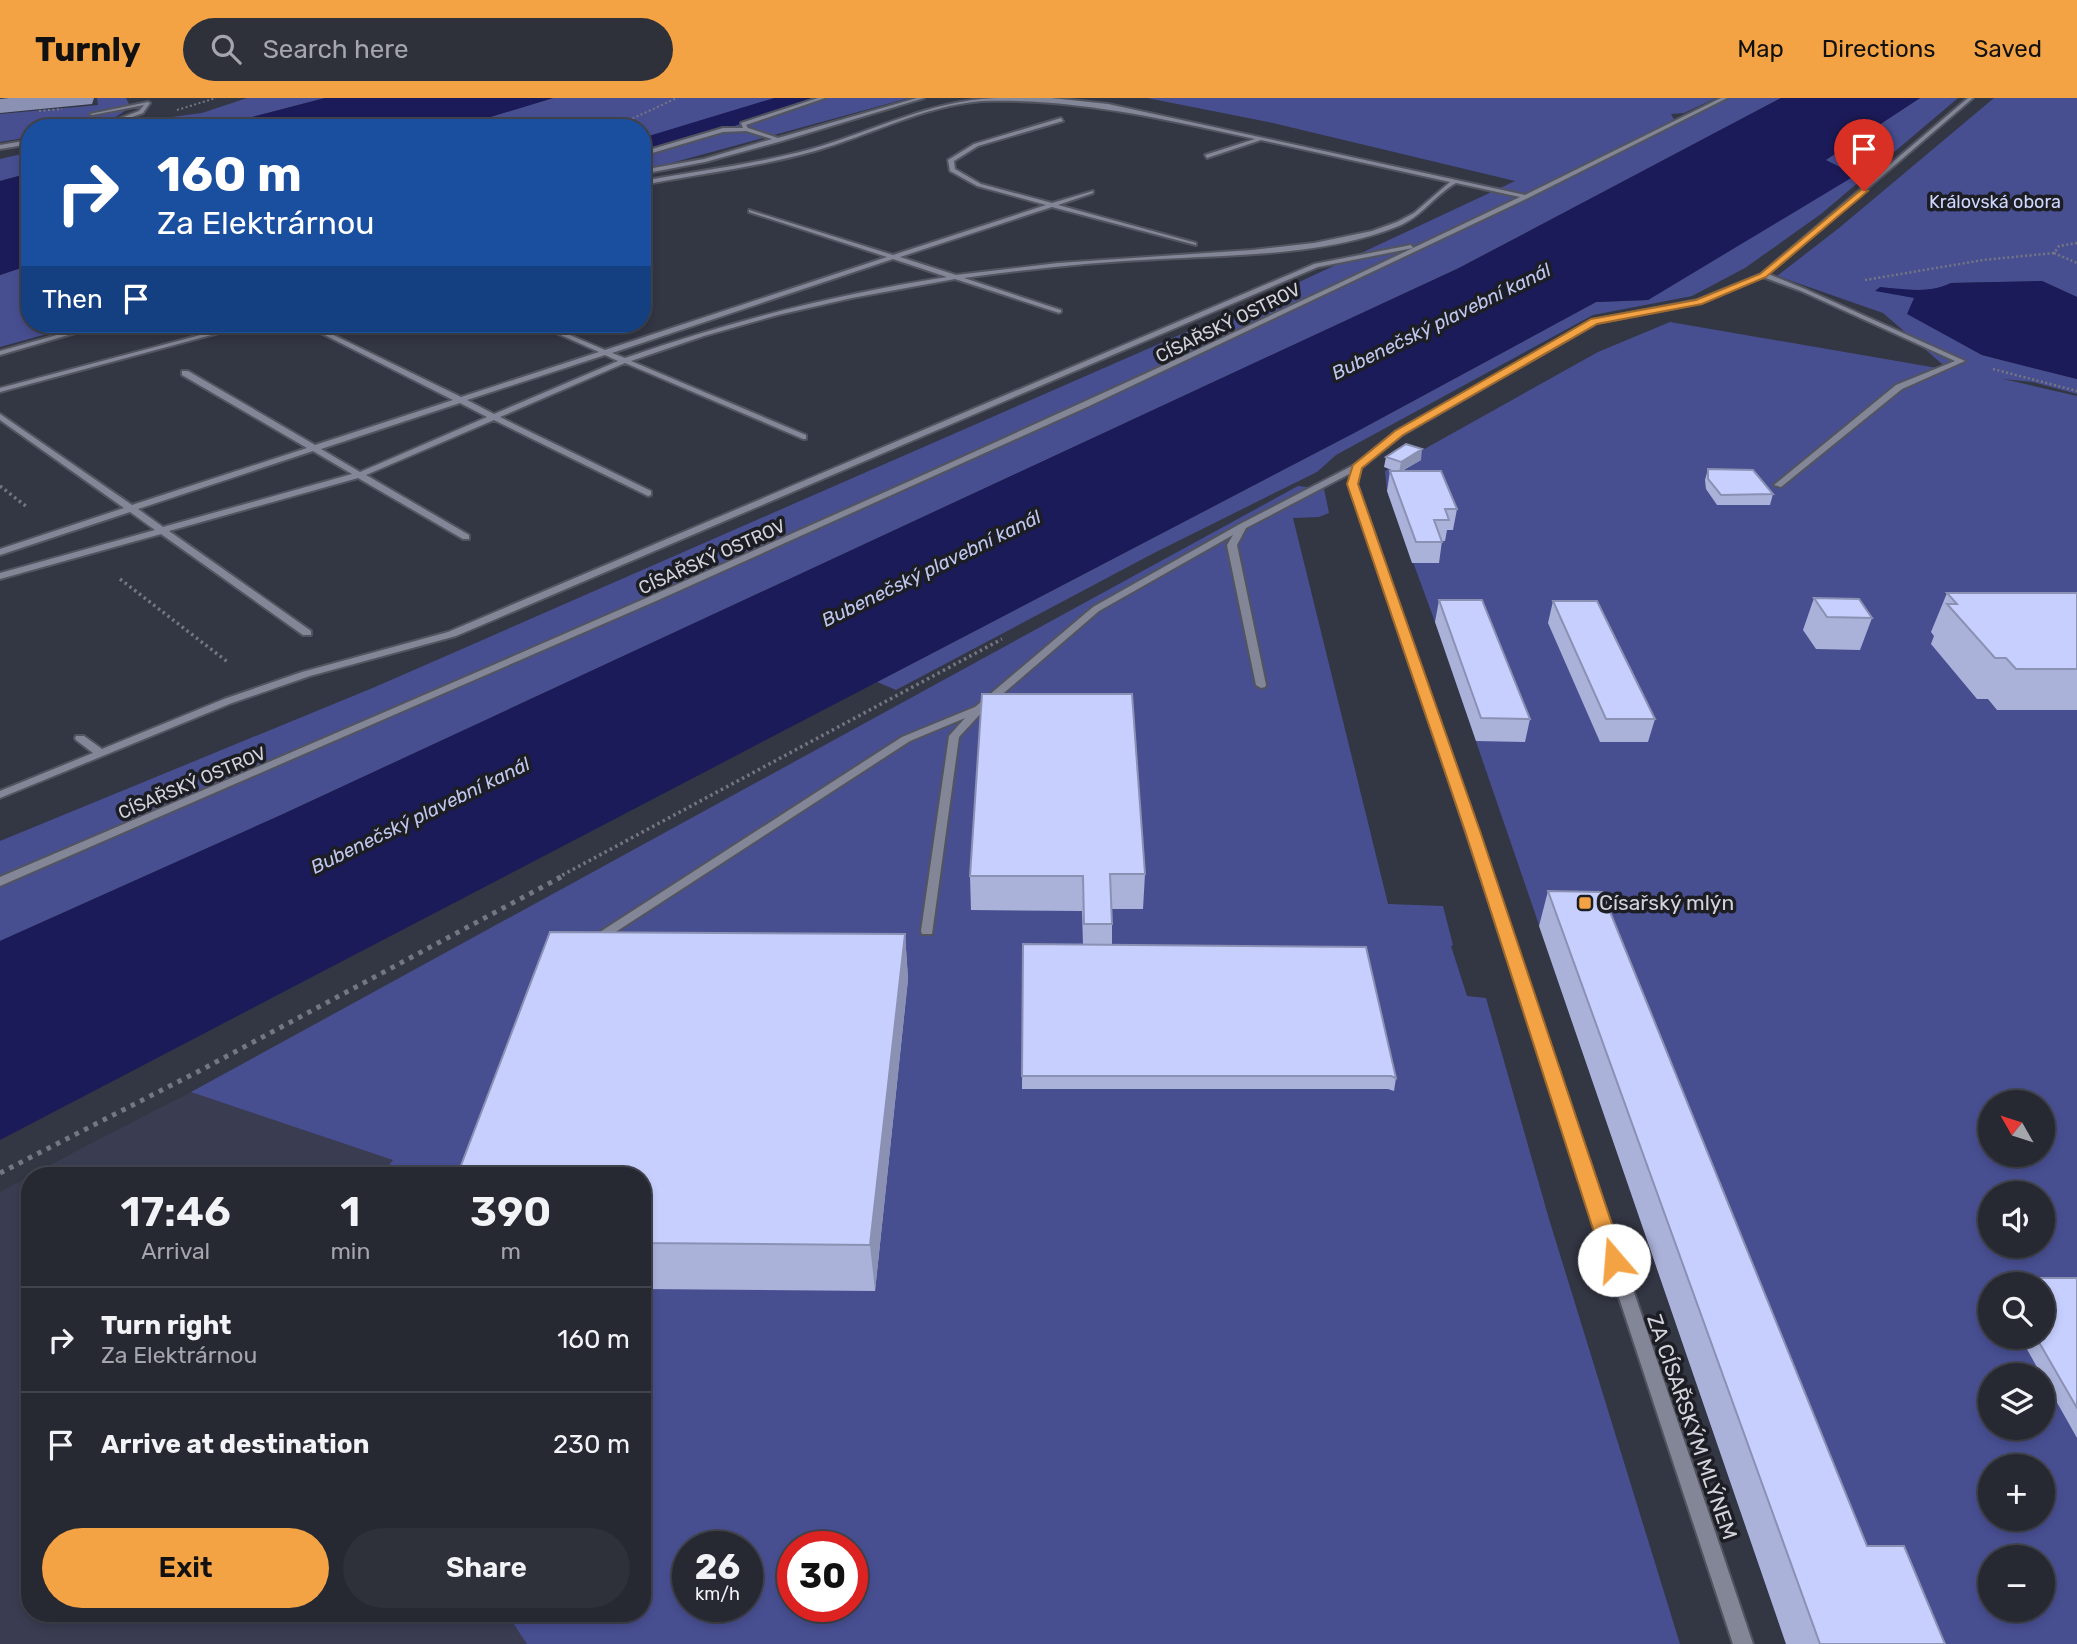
<!DOCTYPE html>
<meta charset="utf-8">
<style>
:root{--surface:#262832;--page:#2e303a;--text:#f1f3f6;--muted:#a4a6ac;--line:#42444d;--accent:#f4a344}
body{margin:0;font-family:Rubik,sans-serif;background:var(--page);color:var(--text);height:100vh;display:flex;flex-direction:column;font-size:26px;white-space:nowrap}
*{box-sizing:border-box;margin:0}
p{font-size:23px;color:var(--muted)}
.icon{flex:none;width:38px;height:38px;fill:none;stroke:currentColor;stroke-width:2;stroke-linecap:round;stroke-linejoin:round}
.map{position:relative;flex:1;overflow:hidden}
.details{position:absolute;left:21px;top:1069px;width:630px;height:455px;display:flex;flex-direction:column;background:var(--surface);border-radius:28px;box-shadow:0 4px 10px #0003,0 0 0 2px var(--line)}
.details>*{flex:none}
.banner{position:absolute;left:21px;top:21px;width:630px;height:214px;border-radius:28px;box-shadow:0 4px 10px #0003,0 0 0 2px var(--line);background:#1a4fa0;color:#fff;overflow:hidden}
.needle{width:46px;rotate:309deg}
.tools{position:absolute;left:1978px;top:992px;display:grid;gap:14px}
.tools a{display:grid;place-items:center;width:77px;height:77px;border-radius:50%;background:var(--surface);box-shadow:0 4px 10px #0003,0 0 0 2px var(--line);font-size:35px}
.speed{position:absolute;left:672px;top:1433px;display:flex;gap:14px;font-size:35px;font-weight:700;text-align:center}
.speed>*{display:grid;place-content:center;width:91px;height:91px;border-radius:50%;background:var(--surface);box-shadow:0 4px 10px #0003,0 0 0 2px var(--line);line-height:1}
.speed small{font-size:18px;font-weight:400}
.speed .limit{border:10px solid #d22;background:#fff;color:#111}
.pin{position:absolute;display:grid;place-items:center;width:60px;height:60px;color:#fff;margin:-72px -30px;border-radius:50% 50% 50% 0;rotate:-45deg;box-shadow:0 0 7px #0007}
.pin .icon{rotate:45deg}
.me{position:absolute;width:77px;margin:-38px;rotate:342deg;stroke-linejoin:round;filter:drop-shadow(0 0 5px #0008)}
.turn{display:flex;align-items:center;gap:24px;height:147px;padding:0 21px;font-size:32px}
.turn .icon{width:91px;height:91px;stroke-width:2.5}
.turn b{display:block;font-size:49px;line-height:60px}
.then{display:flex;align-items:center;height:66px;padding:0 21px;background:#0003;gap:14px;font-size:26px}
.eta{display:flex;justify-content:space-evenly;align-items:center;height:119px;text-align:center}
.eta b{font-size:42px;font-weight:600;line-height:49px}
.button{display:flex;gap:14px;margin-top:auto;padding:14px 21px}
.button a{flex:1;height:80px;border-radius:42px;background:var(--accent);color:#111;font-size:28px;font-weight:600;line-height:80px;text-align:center}
.button a+a{background:var(--page);color:var(--text)}
ul{padding:0;list-style:none}
li{display:flex;align-items:center;gap:21px;height:105px;padding:0 21px;border-top:2px solid var(--line)}
li div{flex:1}
li b{display:block;font-size:26px}
li em{font-style:normal}
header{display:flex;align-items:center;gap:42px;box-sizing:border-box;height:98px;padding:0 35px;background:var(--accent);color:#111}
header strong{font-size:33px}
nav{display:flex;gap:38px;margin-inline-start:auto;font-size:24px}
.search{width:490px;height:63px;background:var(--page);display:flex;align-items:center;gap:18px;box-sizing:border-box;padding:0 24px;border-radius:38px;color:var(--muted);font-size:26px}
.map>svg:first-child{display:block}
.built{fill:#3a3d51}
.green{fill:#484f91;fill-rule:evenodd}
.water{fill:#1c1b59}
.lines{fill:none;stroke-linecap:round;stroke-linejoin:round}
.canal{fill:#1c1b59;fill-rule:evenodd}
.minor-casing{stroke:#52545f;stroke-width:4}
.path-far3{stroke:#747782;stroke-width:2;stroke-dasharray:2 2.5;stroke-linecap:butt}
.path-far2{stroke:#747782;stroke-width:2.5;stroke-dasharray:2 2.5;stroke-linecap:butt}
.path-far1{stroke:#747782;stroke-width:3.5;stroke-dasharray:2.5 3.5;stroke-linecap:butt}
.path{stroke:#747782;stroke-width:5;stroke-dasharray:4.5 6;stroke-linecap:butt}
.minor{fill:#838696;fill-rule:evenodd}
.wall{fill:#aab2da}
.shaded-wall{fill:#8b91b2}
.building{fill:#c6cffe;stroke:#8b91b2;stroke-width:2}
.route{fill:#f4a344;stroke:#9f6a2c;stroke-width:2}
.poi-dot{fill:#f4a344;stroke:#1c1e24;stroke-width:2.5}
.labels{text-anchor:middle;stroke-width:7;stroke-linejoin:round;paint-order:stroke}
.far-park-label{font-size:18px;fill:#cfd7fe;stroke:#1c1e24}
.far-street-label{font-size:18px;fill:#d2d3dc;stroke:#1c1e24}
.far-water-label{font-size:19px;font-style:italic;fill:#c0c7ef;stroke:#1c1e24}
.poi-label{font-size:21px;fill:#d2d3dc;stroke:#1c1e24;text-anchor:start}
.street-label{font-size:21px;fill:#d2d3dc;stroke:#1c1e24}
</style>
<header>
<strong>Turnly</strong>
<div class="search"><svg class="icon" aria-label="search" viewBox="0 0 24 24"><circle cx="10" cy="10" r="6"/><path d="M15 15l6 6"/></svg>Search here</div>
<nav><a>Map</a><a>Directions</a><a>Saved</a></nav>
</header>
<div class="map">
<svg width="2077" height="1546" viewBox="0 0 2077 1546">
<rect width="100%" height="100%" fill="#333643"/>
<path class="built" d="M 191,994 L 394,1062 L 381,1078 L 30,1078 L 30,1516 L 507,1516 L 527,1546 L 0,1546 L 0,1094 L 86,1048 Z"/>
<path class="green" d="M 97,0 L 126,0 L 130,8 C 106,33 62,30 30,30 L 30,39 L 0,44 L 0,16 L 98,7 Z
M 247,0 L 325,0 L 210,30 L 137,30 L 164,20 L 202,15 Z
M 553,0 L 909,0 L 642,73 L 642,30 L 454,30 Z
M 1147,0 L 1716,0 L 1684,15 L 1671,16 L 1675,23 L 1725,0 L 1781,0 L 1459,170 L 281,717 L 0,843 L 0,743 L 375,589 L 1280,193 L 1515,83 L 1273,25 Z
M 1920,0 L 1958,0 L 1821,116 L 1745,170 L 1692,198 L 1593,217 L 1336,357 L 1317,374 L 1154,455 L 896,592 L 877,584 L 1354,335 L 1596,204 L 1648,202 L 1855,77 L 1825,62 Z
M 1994,0 L 2077,0 L 2077,199 L 2042,183 L 1951,185 C 1929,196 1903,192 1880,189 L 1915,200 L 1908,216 L 1982,257 L 2077,281 L 2077,296 L 2033,284 L 2003,281 L 2077,298 L 2077,1546 L 1786,1546 L 1435,524 L 1387,393 L 1385,373 L 1598,254 L 1670,224 L 1949,272 L 1883,215 L 1777,178 L 1839,130 ZM 1990,1004 L 2042,1004 L 2042,1057 L 1990,1057 ZM 1990,1096 L 2042,1096 L 2042,1148 L 1990,1148 ZM 1990,1186 L 2042,1186 L 2042,1239 L 1990,1239 ZM 1990,1278 L 2042,1278 L 2042,1330 L 1990,1330 ZM 1990,1368 L 2042,1368 L 2042,1421 L 1990,1421 ZM 1990,1460 L 2042,1460 L 2042,1512 L 1990,1512 Z
M 30,54 L 30,75 L 0,83 L 0,61 Z
M 30,167 L 30,226 L 83,226 L 0,249 L 0,177 Z
M 1298,388 L 1324,391 L 1329,415 L 1319,419 L 1293,420 L 1388,806 L 1443,808 L 1453,847 L 1451,848 L 1467,898 L 1486,900 L 1549,1121 L 1680,1546 L 527,1546 L 507,1516 L 642,1516 L 642,1078 L 381,1078 L 393,1062 L 191,994 ZM 688,1449 L 747,1449 L 747,1508 L 688,1508 ZM 793,1449 L 852,1449 L 852,1508 L 793,1508 Z"/>
<path class="water" d="M 325,0 L 553,0 L 454,30 L 210,30 Z
M 1781,0 L 1920,0 L 1826,62 L 1856,77 L 1648,202 L 1596,204 L 1354,335 L 0,1042 L 0,843 L 281,717 L 1459,170 Z
M 30,75 L 30,167 L 0,177 L 0,83 Z
M 2042,183 L 2077,199 L 2077,281 L 1982,257 L 1907,216 L 1914,200 L 1875,193 L 1880,189 C 1904,191 1929,196 1951,185 Z"/>
<g class="lines">
<path class="canal" d="M 774,0 L 811,0 L 808,5 L 642,57 L 642,40 Z"/>
<g class="minor-casing">
<path id="minor" d="M 818,0 L 825,0 L 746,27 L 748,30 L 778,40 L 917,0 L 924,0 L 782,43 L 705,64 L 642,76 L 642,72 L 704,61 L 772,41 L 746,33 L 723,34 L 642,58 L 642,54 L 723,30 L 743,30 L 741,25 Z
M 996,0 L 1051,0 L 1108,6 L 1525,97 L 1721,0 L 1727,0 L 1528,100 L 1087,309 L 656,503 L 0,788 L 0,779 C 474,577 948,372 1413,150 L 1318,169 L 456,538 L 310,578 L 232,605 L 0,700 L 0,693 L 93,655 L 76,642 L 75,640 L 76,638 L 84,638 L 102,651 L 224,601 L 302,574 L 448,534 L 1314,166 L 1411,147 L 1413,150 L 1520,99 L 1456,85 C 1435,97 1423,117 1401,127 C 1331,157 1236,157 1160,161 C 1095,164 1029,171 964,180 L 1061,212 L 1061,214 L 1059,215 L 955,181 L 852,200 L 778,217 L 704,238 L 631,263 L 806,337 L 806,341 L 803,341 L 625,265 L 500,319 L 651,393 L 651,397 L 648,398 L 494,322 L 366,377 L 469,437 L 469,441 L 463,441 L 358,380 L 169,433 L 311,533 L 311,537 L 303,537 L 161,436 L 0,481 L 0,475 L 155,432 L 130,414 L 0,457 L 0,451 L 124,410 L 0,322 L 0,316 L 132,407 L 307,350 L 182,277 L 182,273 L 188,273 L 315,347 L 453,302 L 303,226 L 311,226 L 461,299 L 599,254 L 536,226 L 544,226 L 605,252 L 887,159 L 749,114 L 749,112 L 893,157 L 1046,107 L 977,88 L 950,73 L 948,62 L 974,46 L 1061,20 L 1063,23 L 978,48 L 954,63 L 955,71 L 981,86 L 1052,105 L 1093,93 L 1093,95 L 1058,107 L 1196,145 L 1196,147 L 1052,109 L 900,159 L 956,177 L 1058,165 L 1252,152 L 1314,145 L 1372,133 L 1397,124 L 1414,115 L 1450,84 L 1261,42 L 1207,60 L 1205,57 L 1255,41 C 1165,21 1075,0 982,3 C 923,8 871,37 815,53 C 759,69 699,76 642,87 L 642,83 C 698,73 756,66 811,51 C 875,33 927,3 996,0 ZM 893,161 L 947,179 C 837,196 730,223 625,260 L 612,255 ZM 605,257 L 618,263 L 494,316 L 467,302 ZM 460,305 L 487,319 L 360,374 L 321,351 ZM 313,353 L 352,376 L 163,429 L 138,411 Z
M 1968,0 L 1973,0 L 1768,176 L 1805,191 L 1965,263 L 1902,291 L 1781,389 L 1774,387 L 1896,287 L 1955,263 L 1801,193 L 1763,179 L 1701,205 L 1597,225 L 1402,337 L 1361,370 L 1357,386 L 1470,710 L 1753,1546 L 1733,1546 L 1458,710 L 1349,386 L 1351,375 L 1246,430 L 1237,447 L 1266,587 L 1265,589 L 1261,590 L 1256,587 L 1227,447 L 1233,437 L 1099,513 L 984,612 L 959,639 L 932,836 L 922,836 L 921,833 L 949,638 L 965,620 L 910,643 L 597,846 L 592,847 L 586,843 L 902,639 L 975,609 L 1093,509 L 1240,426 L 1354,367 L 1396,333 L 1593,222 L 1697,202 L 1761,176 Z
M 148,4 L 150,5 L 143,15 L 102,30 L 95,30 L 139,13 L 144,7 L 92,17 L 90,16 Z
M 30,42 L 30,46 L 0,51 L 0,47 Z
M 96,226 L 106,226 L 0,257 L 0,253 Z
M 242,226 L 252,226 L 0,294 L 0,290 Z"/>
</g>
<path class="path-far3" d="M 177,12 L 216,0
M 39,13 L 62,11
M 612,30 L 677,0"/>
<path class="path-far2" d="M 2054,155 L 2077,165
M 1865,182 L 1983,162 L 2054,155 L 2059,148 L 2077,145
M 1993,271 L 2077,293"/>
<path class="path-far1" d="M 0,388 L 27,409
M 120,481 L 229,565
M 557,780 L 1002,541"/>
<path class="path" d="M 0,1075 L 203,971 L 561,779"/>
<use href="#minor" class="minor"/>
</g>
<path class="wall" d="M 1386,359 L 1421,362 L 1402,373 L 1457,411 L 1453,432 L 1447,432 L 1445,443 L 1442,443 L 1439,465 L 1412,465 L 1387,393 L 1390,373 L 1394,373 L 1384,369 Z
M 1708,371 L 1773,396 L 1770,407 L 1717,407 L 1706,391 L 1705,382 Z
M 1947,495 L 2077,495 L 2077,612 L 1997,612 L 1988,601 L 1977,601 L 1931,546 L 1934,538 L 1931,534 Z
M 1814,500 L 1872,520 L 1860,552 L 1816,551 L 1803,532 Z
M 1439,502 L 1530,621 L 1525,644 L 1476,643 L 1435,524 Z
M 1553,503 L 1655,621 L 1648,644 L 1600,644 L 1548,525 Z
M 982,596 L 1145,776 L 1143,811 L 1112,811 L 1112,847 L 1396,980 L 1394,993 L 1388,991 L 1022,991 L 1023,846 L 1083,847 L 1082,813 L 971,812 L 970,778 Z
M 1548,793 L 1867,1448 L 1945,1546 L 1786,1546 L 1539,828 Z
M 905,836 L 908,881 L 875,1193 L 642,1191 L 642,1078 Z
M 2002,1180 L 2077,1180 L 2077,1340 L 2020,1239 L 2042,1239 L 2042,1186 L 1998,1186 Z
M 1990,1189 L 1990,1217 L 1982,1202 Z"/>
<path class="shaded-wall" d="M 9,0 L 94,0 L 92,6 L 0,15 L 0,1 Z
M 1422,351 L 1421,362 L 1399,374 L 1401,364 Z
M 905,836 L 908,881 L 875,1193 L 870,1147 Z"/>
<path class="building" d="M 1406,346 L 1422,351 L 1401,364 L 1386,359 Z
M 1708,371 L 1753,372 L 1773,396 L 1721,397 L 1708,381 Z
M 1390,373 L 1441,373 L 1457,411 L 1445,411 L 1449,422 L 1434,422 L 1442,444 L 1416,444 Z
M 1947,495 L 2077,495 L 2077,571 L 2016,571 L 2006,560 L 1995,560 L 1947,506 L 1957,506 Z
M 1814,500 L 1859,501 L 1872,520 L 1827,519 Z
M 1439,502 L 1482,502 L 1530,621 L 1481,620 Z
M 1553,503 L 1597,503 L 1655,621 L 1606,621 Z
M 982,596 L 1132,596 L 1145,776 L 1110,776 L 1112,826 L 1084,826 L 1083,778 L 970,778 Z
M 1548,793 L 1602,794 L 1867,1448 L 1904,1448 L 1945,1546 L 1820,1546 Z
M 550,834 L 905,836 L 870,1147 L 642,1145 L 642,1078 L 457,1078 Z
M 1023,846 L 1366,849 L 1396,980 L 1391,978 L 1022,978 Z
M 2002,1180 L 2077,1180 L 2077,1310 L 2036,1239 L 2042,1239 L 2042,1186 L 2005,1186 Z"/>
<path class="route" d="M 1862,91 L 1868,93 L 1766,179 L 1702,206 L 1597,226 L 1403,337 L 1362,370 L 1358,386 L 1480,733 L 1624,1162 L 1621,1168 L 1614,1171 L 1606,1168 L 1603,1162 L 1465,733 L 1347,386 L 1353,367 L 1395,333 L 1591,221 L 1696,202 L 1760,176 Z"/>
<rect class="poi-dot" x="1578" y="798" width="14" height="14" rx="3.5"/>
<g class="labels">
<g class="far-park-label">
<text x="1995" y="110">Královská obora</text>
</g>
<g class="far-street-label">
<text transform="translate(1228 225) rotate(-26)" y="6">CÍSAŘSKÝ OSTROV</text>
<text transform="translate(712 459) rotate(-24)" y="6">CÍSAŘSKÝ OSTROV</text>
<text transform="translate(192 685) rotate(-23)" y="6">CÍSAŘSKÝ OSTROV</text>
</g>
<g class="far-water-label">
<text transform="translate(1441 223) rotate(-26)" y="7">Bubenečský plavební kanál</text>
<text transform="translate(931 470) rotate(-26)" y="7">Bubenečský plavební kanál</text>
<text transform="translate(420 717) rotate(-26)" y="7">Bubenečský plavební kanál</text>
</g>
<g class="poi-label">
<text x="1599" y="812">Císařský mlýn</text>
</g>
<g class="street-label">
<text transform="translate(1692 1329) rotate(71)" y="7">ZA CÍSAŘSKÝM MLÝNEM</text>
</g>
</g>
</svg>
<div class="tools">
<a><svg class="needle" viewBox="-14 -14 28 28"><path d="M0-13l5 13h-10z" fill="#e53935"/><path d="M0 13l5-13h-10z" fill="#a4a6ac"/></svg></a>
<a><svg class="icon" aria-label="sound" viewBox="0 0 24 24"><path d="M4 9h4l5-4v14l-5-4H4zM17 9q2 3 0 6"/></svg></a>
<a><svg class="icon" aria-label="search" viewBox="0 0 24 24"><circle cx="10" cy="10" r="6"/><path d="M15 15l6 6"/></svg></a>
<a><svg class="icon" aria-label="layers" viewBox="0 0 24 24"><path d="M12 4l9 5-9 5-9-5zM3 14l9 5 9-5"/></svg></a>
<a>+</a>
<a>−</a>
</div>
<div class="speed"><div>26<small>km/h</small></div><div class="limit">30</div></div>
<div class="pin" style="left:1864px;top:93px;background:#d93025"><svg class="icon" aria-label="arrive" viewBox="0 0 24 24"><path d="M6 21V4h12l-3 4 3 4H6"/></svg></div>
<svg class="me" style="left:1614px;top:1162px" viewBox="-20 -20 40 40"><circle r="19" fill="#fff"/><path d="M0-13L10 11 0 6-10 11z" fill="#f4a344"/></svg>
<div class="banner">
<div class="turn"><svg class="icon" aria-label="right" viewBox="0 0 24 24"><path d="M7 20v-9h11M14 6l5 5-5 5"/></svg><div><b>160 m</b>Za Elektrárnou</div></div>
<div class="then">Then<svg class="icon" aria-label="arrive" viewBox="0 0 24 24"><path d="M6 21V4h12l-3 4 3 4H6"/></svg></div>
</div>
<section class="details">
<div class="eta">
<div><b>17:46</b><p>Arrival</p></div>
<div><b>1</b><p>min</p></div>
<div><b>390</b><p>m</p></div>
</div>
<ul>
<li><svg class="icon" aria-label="right" viewBox="0 0 24 24"><path d="M7 20v-9h11M14 6l5 5-5 5"/></svg><div><b>Turn right</b><p>Za Elektrárnou</p></div><em>160 m</em></li>
<li><svg class="icon" aria-label="arrive" viewBox="0 0 24 24"><path d="M6 21V4h12l-3 4 3 4H6"/></svg><div><b>Arrive at destination</b></div><em>230 m</em></li>
</ul>
<div class="button"><a>Exit</a><a>Share</a></div>
</section>
</div>
